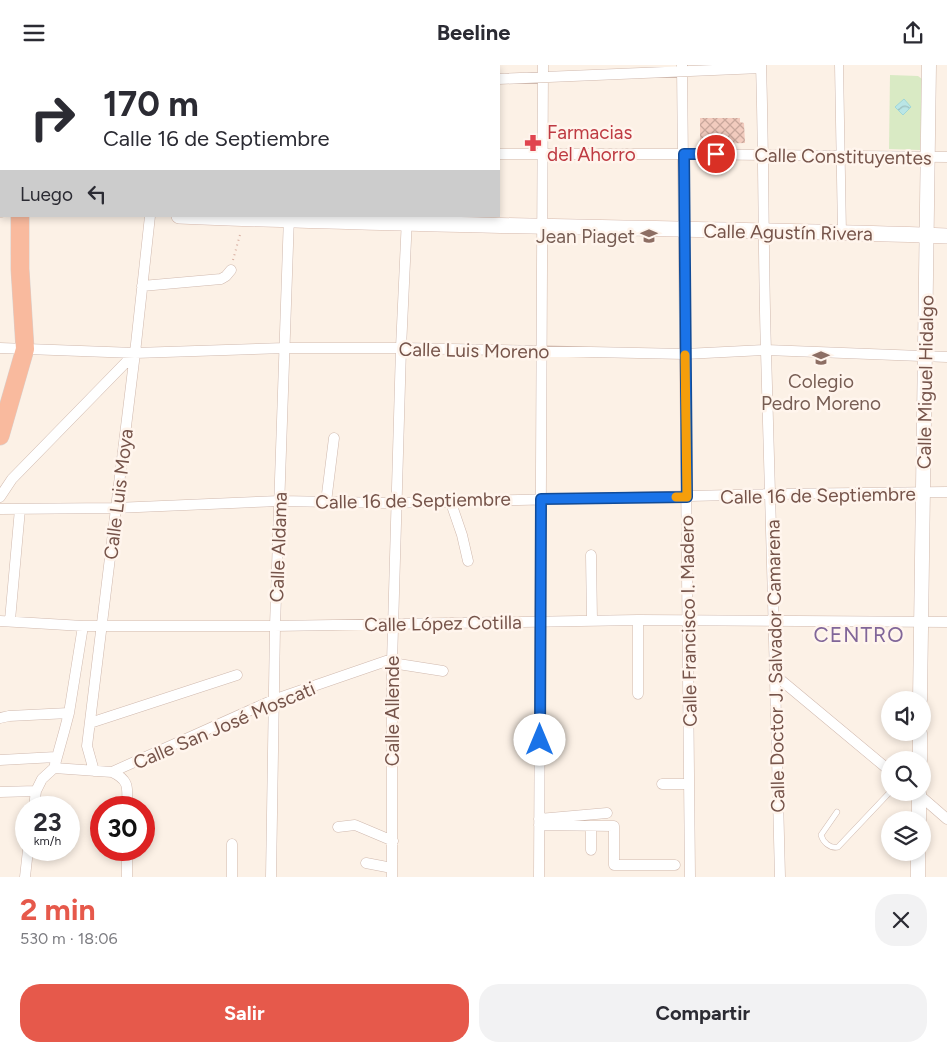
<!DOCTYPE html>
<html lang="es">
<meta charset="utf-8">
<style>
:root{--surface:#fff;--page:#f2f2f3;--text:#2b2b33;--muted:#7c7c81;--accent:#e6594b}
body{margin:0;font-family:Figtree,sans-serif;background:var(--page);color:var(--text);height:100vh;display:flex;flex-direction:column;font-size:19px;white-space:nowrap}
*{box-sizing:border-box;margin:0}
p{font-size:16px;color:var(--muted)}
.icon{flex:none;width:28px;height:28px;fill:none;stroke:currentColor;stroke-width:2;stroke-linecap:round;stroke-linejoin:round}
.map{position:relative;height:812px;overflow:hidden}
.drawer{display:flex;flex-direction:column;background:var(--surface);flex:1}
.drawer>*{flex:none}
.banner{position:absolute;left:0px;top:0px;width:500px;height:152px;box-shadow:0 2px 8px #0003;background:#fff;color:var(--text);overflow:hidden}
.fabs{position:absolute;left:881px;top:626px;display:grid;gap:10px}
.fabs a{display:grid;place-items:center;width:50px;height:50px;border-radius:50%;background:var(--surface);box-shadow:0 2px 8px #0003;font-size:25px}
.speed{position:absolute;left:15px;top:731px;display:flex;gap:10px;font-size:25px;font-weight:700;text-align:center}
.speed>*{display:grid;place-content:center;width:65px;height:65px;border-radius:50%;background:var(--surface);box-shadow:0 2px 8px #0003;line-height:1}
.speed small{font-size:12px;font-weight:400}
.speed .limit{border:8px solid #d22;background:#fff;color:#111}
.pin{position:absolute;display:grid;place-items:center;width:42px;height:42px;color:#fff;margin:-21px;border:2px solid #fff;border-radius:50%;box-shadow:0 1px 5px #0007}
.me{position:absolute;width:55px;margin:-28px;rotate:0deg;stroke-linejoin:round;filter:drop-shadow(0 0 4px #0008)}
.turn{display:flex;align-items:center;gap:18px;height:105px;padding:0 20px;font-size:22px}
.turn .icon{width:65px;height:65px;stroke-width:2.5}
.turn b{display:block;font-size:35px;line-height:42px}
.then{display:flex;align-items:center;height:48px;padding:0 20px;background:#0003;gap:10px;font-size:19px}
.round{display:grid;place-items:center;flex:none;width:52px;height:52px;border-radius:20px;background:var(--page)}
.headline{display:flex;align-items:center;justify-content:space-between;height:85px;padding:0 20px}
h1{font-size:30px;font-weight:700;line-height:38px;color:var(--accent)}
.primary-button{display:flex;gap:10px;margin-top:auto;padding:10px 20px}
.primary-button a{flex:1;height:58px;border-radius:20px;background:var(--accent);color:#fff;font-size:20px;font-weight:700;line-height:58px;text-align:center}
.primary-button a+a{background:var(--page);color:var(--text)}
header{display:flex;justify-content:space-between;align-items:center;height:65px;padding:0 20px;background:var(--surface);font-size:22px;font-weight:700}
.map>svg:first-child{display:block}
.park{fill:#d9eac4}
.water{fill:url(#water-waves);stroke:#a0d7d8}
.building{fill:url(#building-cross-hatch)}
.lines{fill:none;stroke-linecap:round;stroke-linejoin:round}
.service-casing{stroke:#d0b9ae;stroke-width:6}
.pedestrian-casing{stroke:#d0b9ae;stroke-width:9}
.minor-casing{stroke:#d0b9ae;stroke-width:11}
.tertiary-casing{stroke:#d0b9ae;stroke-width:15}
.secondary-casing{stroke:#d6baae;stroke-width:16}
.trunk-casing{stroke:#d9cfcc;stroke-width:19}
.path{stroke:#d7aea0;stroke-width:2;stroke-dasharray:1 4;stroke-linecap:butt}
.service{stroke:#fff;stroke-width:5}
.pedestrian{stroke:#fff;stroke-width:8}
.minor{stroke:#fff;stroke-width:10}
.tertiary{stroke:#fff;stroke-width:14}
.secondary{stroke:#fff;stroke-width:15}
.trunk{stroke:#f9ba9e;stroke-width:18}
.route-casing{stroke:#114b97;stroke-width:12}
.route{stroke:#1a73e8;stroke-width:9}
.slow{stroke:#f59e0b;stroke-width:9}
.labels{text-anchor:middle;stroke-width:5;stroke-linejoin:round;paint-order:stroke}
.health-label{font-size:19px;fill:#be3a42;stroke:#fff5ed;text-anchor:start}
.street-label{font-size:19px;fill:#76544a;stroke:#fff5ed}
.education-label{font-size:19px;fill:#785e54;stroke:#fff5ed;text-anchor:end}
.quarter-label{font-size:21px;letter-spacing:1px;fill:#816699;stroke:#fff5ed}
</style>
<header><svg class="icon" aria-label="menu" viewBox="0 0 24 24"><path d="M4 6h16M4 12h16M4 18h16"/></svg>Beeline<svg class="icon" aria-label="share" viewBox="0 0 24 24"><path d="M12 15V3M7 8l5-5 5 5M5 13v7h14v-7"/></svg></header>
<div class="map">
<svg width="947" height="812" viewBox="0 0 947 812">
<defs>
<pattern id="water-waves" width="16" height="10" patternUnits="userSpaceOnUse" patternTransform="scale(1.25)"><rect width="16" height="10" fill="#bae6e6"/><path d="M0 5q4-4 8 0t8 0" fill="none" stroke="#9cbdbc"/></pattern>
<pattern id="building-cross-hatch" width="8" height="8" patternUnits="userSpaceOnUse" patternTransform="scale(1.25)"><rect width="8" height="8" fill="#f2cbbe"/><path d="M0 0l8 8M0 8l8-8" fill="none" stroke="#c9a79c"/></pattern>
</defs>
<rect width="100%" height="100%" fill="#fcf1e6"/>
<path class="park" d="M 890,10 L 918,11 L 922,14 L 920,85 L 889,84 Z"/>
<path class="water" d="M 904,34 L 911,42 L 903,50 L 895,42 Z"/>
<path class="building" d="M 700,53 L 740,53 L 740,57 L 744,58 L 745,78 L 711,79 L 711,84 L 700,84 Z"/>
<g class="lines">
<g class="service-casing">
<path id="service" d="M 837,747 L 821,770 C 823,777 830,784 838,782 L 890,727"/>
</g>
<g class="pedestrian-casing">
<path id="pedestrian" d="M 839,0 L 842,168"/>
</g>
<g class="minor-casing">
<path id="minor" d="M 146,0 L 146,1
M 682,0 L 690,812
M 761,0 C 764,95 763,190 766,286 C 771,461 776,637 780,812
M 296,1 L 296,0
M 408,1 L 408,0
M 499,14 L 761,3
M 0,22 L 1,22
M 0,88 L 1,88
M 499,89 L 684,89 L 947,92
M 0,147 L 1,147
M 142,221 L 221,214 L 226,211 L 231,205
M 0,283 L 135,288 L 285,283 L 401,283 L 685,289 L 766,285 L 947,292
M 0,432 L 12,414 L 135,288
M 450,435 L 462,470 L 468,496
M 326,437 L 334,373
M 0,444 L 115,443 L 280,436 L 388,438 L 772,429 L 947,427
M 591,490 L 592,556
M 10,555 L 20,444
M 0,556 L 83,561 L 275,561 L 638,555 L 947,557
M 392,598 L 443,606
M 776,611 L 890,706
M 638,629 L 638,555
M 0,653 L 9,651 L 69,648
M 90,658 L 237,610
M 0,695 L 56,692
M 54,703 L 112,707 L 273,635 L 392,594
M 94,706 L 87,681 L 135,288 L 150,151
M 112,707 C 131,716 127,724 127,742
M 662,719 L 689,719
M 0,727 L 36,726
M 917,728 L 947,754
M 34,742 L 36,726 L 42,714 L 54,703 L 64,667 L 69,648 L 83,561
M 539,754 L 607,748
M 539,760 L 614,761 L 614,800 L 675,800
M 338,762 L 355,760 L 393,776
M 232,779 L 232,812
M 591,785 L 591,761
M 366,798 L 392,803
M 25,812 L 28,785
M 127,812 L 127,785
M 271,812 L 275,561 L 289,151
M 392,812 L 392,598 L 401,283 L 407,153
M 539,812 L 543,0"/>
</g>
<g class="tertiary-casing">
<path id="tertiary" d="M 920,635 L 929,0
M 920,695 L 920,668
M 919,755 L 919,728
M 918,812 L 918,788"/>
</g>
<g class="secondary-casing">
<path id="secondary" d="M 179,151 C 435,162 691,162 947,171"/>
</g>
<g class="trunk-casing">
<path id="trunk" d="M 18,1 L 18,0
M 0,371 L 25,284 L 20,204 L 20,151"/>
</g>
<path class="path" d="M 233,195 L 241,166"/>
<use href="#service" class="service"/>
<use href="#pedestrian" class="pedestrian"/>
<use href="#minor" class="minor"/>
<use href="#tertiary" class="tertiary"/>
<use href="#secondary" class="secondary"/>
<use href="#trunk" class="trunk"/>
</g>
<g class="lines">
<g class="route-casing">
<path id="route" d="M 540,675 L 541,434 L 687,432 L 684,89 L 716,89"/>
</g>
<use href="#route" class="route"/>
<path class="slow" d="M 676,432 L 687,432 L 685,290"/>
</g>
<defs>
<g id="pharmacy-bare" transform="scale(1.35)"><path d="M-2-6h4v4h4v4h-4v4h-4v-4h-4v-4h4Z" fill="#e0444e" stroke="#fff5ed" stroke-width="2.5" paint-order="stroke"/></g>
<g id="school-bare" transform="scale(1.35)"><path d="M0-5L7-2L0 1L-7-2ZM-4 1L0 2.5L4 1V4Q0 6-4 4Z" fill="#8d6e63" stroke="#fff5ed" stroke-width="2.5" paint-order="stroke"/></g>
</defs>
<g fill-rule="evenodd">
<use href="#pharmacy-bare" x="533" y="78"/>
<use href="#school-bare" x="649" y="171"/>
<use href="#school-bare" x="821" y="293"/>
</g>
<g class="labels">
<g class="health-label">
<text x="547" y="74">Farmacias<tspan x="547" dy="22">del Ahorro</tspan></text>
</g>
<g class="street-label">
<text transform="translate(843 91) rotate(1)" y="7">Calle Constituyentes</text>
<text transform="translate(788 167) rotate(1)" y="7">Calle Agustín Rivera</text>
<text transform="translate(474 285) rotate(1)" y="7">Calle Luis Moreno</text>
<text transform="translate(925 317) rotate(-89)" y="7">Calle Miguel Hidalgo</text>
<text transform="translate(118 429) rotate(-83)" y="7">Calle Luis Moya</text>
<text transform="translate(818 430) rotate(-1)" y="7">Calle 16 de Septiembre</text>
<text transform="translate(413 435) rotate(-1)" y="7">Calle 16 de Septiembre</text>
<text transform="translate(278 482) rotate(-88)" y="7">Calle Aldama</text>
<text transform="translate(688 556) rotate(-91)" y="7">Calle Francisco I. Madero</text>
<text transform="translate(443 558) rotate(-1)" y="7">Calle López Cotilla</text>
<text transform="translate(775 601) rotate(-91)" y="7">Calle Doctor J. Salvador Camarena</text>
<text transform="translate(392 646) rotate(-90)" y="7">Calle Allende</text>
<text transform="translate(224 660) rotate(-23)" y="7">Calle San José Moscati</text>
</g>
<g class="education-label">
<text x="635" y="178">Jean Piaget</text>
<text x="821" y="323" text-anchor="middle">Colegio<tspan x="821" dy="22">Pedro Moreno</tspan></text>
</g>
<g class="quarter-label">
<text x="859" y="577">CENTRO</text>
</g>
</g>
</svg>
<div class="fabs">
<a><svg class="icon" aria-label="sound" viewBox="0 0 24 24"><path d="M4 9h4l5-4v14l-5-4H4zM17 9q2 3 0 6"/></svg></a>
<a><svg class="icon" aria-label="search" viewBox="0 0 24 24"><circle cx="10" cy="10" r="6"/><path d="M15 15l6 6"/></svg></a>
<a><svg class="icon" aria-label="layers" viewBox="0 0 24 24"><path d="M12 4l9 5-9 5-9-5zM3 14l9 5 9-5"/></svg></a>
</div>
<div class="speed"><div>23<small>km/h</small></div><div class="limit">30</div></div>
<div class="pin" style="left:716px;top:89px;background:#d93025"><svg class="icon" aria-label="arrive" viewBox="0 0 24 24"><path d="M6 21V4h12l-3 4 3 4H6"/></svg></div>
<svg class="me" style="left:540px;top:675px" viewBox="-20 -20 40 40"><circle r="19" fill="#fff"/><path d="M0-13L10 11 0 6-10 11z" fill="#1a73e8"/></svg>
<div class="banner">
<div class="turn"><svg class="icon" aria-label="right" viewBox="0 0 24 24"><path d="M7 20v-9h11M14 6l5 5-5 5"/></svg><div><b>170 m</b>Calle 16 de Septiembre</div></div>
<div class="then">Luego<svg class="icon" aria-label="left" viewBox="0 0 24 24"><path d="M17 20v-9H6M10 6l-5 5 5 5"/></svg></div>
</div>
</div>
<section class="drawer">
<div class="headline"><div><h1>2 min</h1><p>530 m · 18:06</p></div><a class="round"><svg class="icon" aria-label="close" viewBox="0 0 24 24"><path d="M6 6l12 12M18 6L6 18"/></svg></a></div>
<div class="primary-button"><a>Salir</a><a>Compartir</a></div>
</section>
